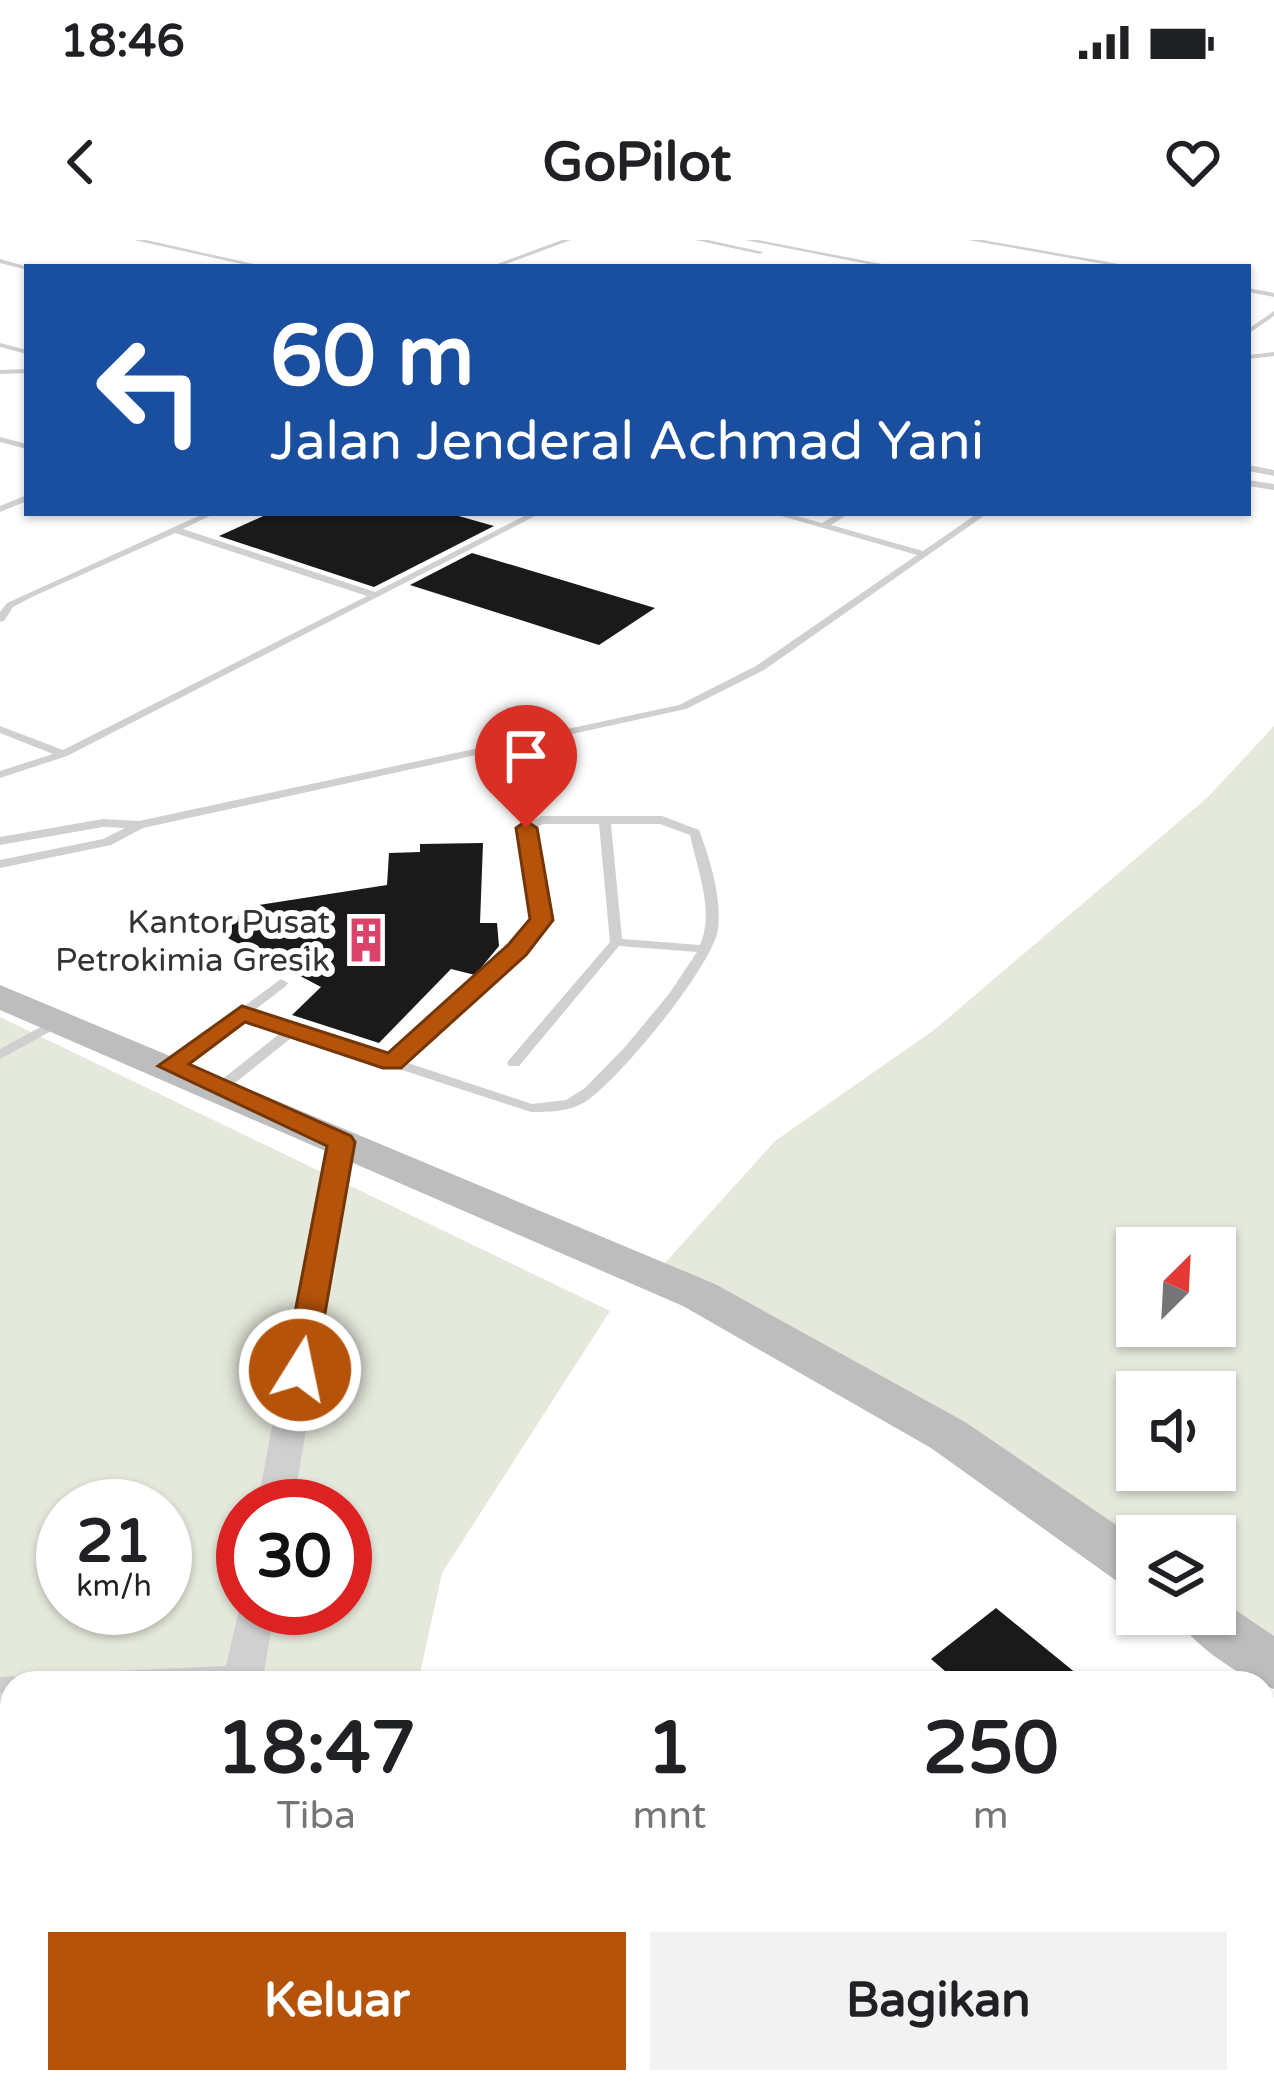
<!DOCTYPE html>
<html lang="id">
<style>
:root{--surface:#fff;--page:#f2f2f2;--text:#202124;--muted:#757577;--accent:#b45309}
body{margin:0;font-family:"Varela Round",sans-serif;background:var(--page);color:var(--text);height:100vh;display:flex;flex-direction:column;font-size:45px;white-space:nowrap}
*{box-sizing:border-box;margin:0}
p{font-size:39px;color:var(--muted)}
.icon{flex:none;width:66px;height:66px;fill:none;stroke:currentColor;stroke-width:2;stroke-linecap:round;stroke-linejoin:round}
.map{position:relative;flex:1;overflow:hidden}
.panel{position:absolute;left:0px;top:1431px;width:1275px;height:423px;display:flex;flex-direction:column;background:var(--surface);border-radius:36px 36px 0 0;box-shadow:0 3px 9px #0004}
.panel>*{flex:none}
.hud{position:absolute;left:24px;top:24px;width:1227px;height:252px;border-radius:0px;box-shadow:0 3px 9px #0004;background:#1a4fa0;color:#fff;overflow:hidden}
.needle{width:78px;rotate:24deg}
.controls{position:absolute;left:1116px;top:987px;display:grid;gap:24px}
.controls a{display:grid;place-items:center;width:120px;height:120px;border-radius:0px;background:var(--surface);box-shadow:0 3px 9px #0004;font-size:60px}
.speed{position:absolute;left:36px;top:1239px;display:flex;gap:24px;font-size:60px;font-weight:700;text-align:center}
.speed>*{display:grid;place-content:center;width:156px;height:156px;border-radius:50%;background:var(--surface);box-shadow:0 3px 9px #0004;line-height:1}
.speed small{font-size:30px;font-weight:400}
.speed .limit{border:18px solid #d22;background:#fff;color:#111}
.pin{position:absolute;display:grid;place-items:center;width:102px;height:102px;color:#fff;margin:-123px -51px;border-radius:50% 50% 50% 0;rotate:-45deg;box-shadow:0 0 12px #0007}
.pin .icon{rotate:45deg}
.me{position:absolute;width:132px;margin:-66px;rotate:10deg;stroke-linejoin:round;filter:drop-shadow(0 0 9px #0008)}
.turn{display:flex;align-items:center;gap:42px;height:252px;padding:0 48px;font-size:54px}
.turn .icon{width:156px;height:156px;stroke-width:2.5}
.turn b{display:block;font-size:84px;line-height:102px}
.eta{display:flex;justify-content:space-evenly;align-items:center;height:204px;text-align:center}
.eta b{font-size:72px;font-weight:800;line-height:84px}
.button{display:flex;gap:24px;margin-top:auto;padding:24px 48px}
.button a{flex:1;height:138px;border-radius:0px;background:var(--accent);color:#fff;font-size:48px;font-weight:800;line-height:138px;text-align:center}
.button a+a{background:var(--page);color:var(--text)}
.status{display:flex;justify-content:space-between;align-items:center;height:84px;padding:0 60px;background:var(--surface);direction:ltr}
.status svg{height:33px;fill:currentColor}
header{display:flex;justify-content:space-between;align-items:center;height:156px;padding:0 48px;background:var(--surface);font-size:54px;font-weight:800}
.map>svg:first-child{display:block}
.green{fill:#e5e9dc;fill-rule:evenodd}
.building{fill:#1a1a1a}
.lines{fill:none;stroke-linecap:round;stroke-linejoin:round}
.service{fill:#d0d0d0;fill-rule:evenodd}
.minor{fill:#d0d0d0;fill-rule:evenodd}
.secondary{fill:#bdbdbd;fill-rule:evenodd}
.route{fill:#b45309;stroke:#753606;stroke-width:3}
.labels{text-anchor:middle;stroke-width:12;stroke-linejoin:round;paint-order:stroke}
.poi-label{font-size:33px;fill:#333;stroke:#fff;text-anchor:end}
</style>
<div class="status"><b>18:46</b><svg viewBox="0 0 49 12"><path d="M0 12V9h3v3zM5 12V6h3v6zM10 12V3h3v9zM15 12V0h3v12zM26 1h20v11H26zM47 4h2v5h-2z"/></svg></div>
<header><svg class="icon" aria-label="back" viewBox="0 0 24 24"><path d="M15 5l-7 7 7 7"/></svg>GoPilot<svg class="icon" aria-label="heart" viewBox="0 0 24 24"><path d="M12 20l-8-8c-3-5 5-10 8-4 3-6 11-1 8 4z"/></svg></header>
<div class="map">
<svg width="1274" height="1853" viewBox="0 0 1274 1853">
<rect width="100%" height="100%" fill="#fff"/>
<path class="green" d="M 1274,486 L 1274,1398 L 1215,1361 L 1215,1296 L 1137,1296 L 1137,1314 L 664,1024 L 775,901 L 934,790 L 1208,557 ZM 1137,1008 L 1215,1008 L 1215,1086 L 1137,1086 ZM 1137,1152 L 1215,1152 L 1215,1230 L 1137,1230 Z
M 0,777 L 610,1071 L 442,1333 L 418,1443 L 12,1443 L 12,1699 L 0,1700 ZM 63,1266 L 165,1266 L 165,1368 L 63,1368 ZM 243,1266 L 345,1266 L 345,1368 L 243,1368 Z"/>
<path class="building" d="M 270,273 L 448,273 L 494,286 L 374,347 L 219,296 Z
M 472,313 L 655,368 L 599,405 L 410,345 Z
M 483,603 L 480,683 L 497,683 L 499,706 L 475,735 L 451,729 L 379,803 L 292,775 L 321,747 L 222,695 L 246,667 L 387,645 L 389,613 L 420,612 L 420,604 Z
M 996,1368 L 1088,1443 L 959,1443 L 931,1419 Z"/>
<g class="lines">
<path class="service" d="M 134,0 L 146,0 L 267,27 L 255,27 Z
M 562,0 L 571,0 L 498,27 L 489,27 Z
M 695,0 L 708,0 L 763,12 L 760,14 Z
M 745,0 L 758,0 L 897,27 L 883,27 Z
M 968,0 L 983,0 L 1136,27 L 1121,27 Z
M 0,19 L 29,27 L 30,27 L 27,27 L 27,30 L 0,23 Z
M 1248,48 L 1274,53 L 1274,57 L 1248,52 Z
M 1274,71 L 1274,76 L 1248,94 L 1248,89 Z
M 0,103 L 27,110 L 27,114 L 0,107 Z
M 1274,112 L 1274,116 L 1248,119 L 1248,115 Z
M 27,129 L 27,133 L 0,134 L 0,130 Z
M 0,197 L 27,204 L 27,209 L 0,202 Z
M 1248,225 L 1274,230 L 1274,236 L 1248,231 Z
M 1248,240 L 1274,244 L 1274,250 L 1248,246 Z
M 27,255 L 27,261 L 0,272 L 0,266 Z
M 205,273 L 216,273 L 183,289 L 375,352 L 530,273 L 541,273 L 67,516 L 0,538 L 0,531 L 53,514 L 0,493 L 0,486 L 63,510 L 367,356 L 175,293 L 34,356 L 13,367 L 4,381 L 0,382 L 0,372 L 7,363 Z
M 771,273 L 785,273 L 822,283 L 839,273 L 850,273 L 831,285 L 923,311 L 978,273 L 988,273 L 764,430 L 686,469 L 143,588 L 111,605 L 0,628 L 0,620 L 103,599 L 125,588 L 103,587 L 0,605 L 0,597 L 103,579 L 139,581 L 679,465 L 756,426 L 917,315 Z
M 541,576 L 662,576 L 699,590 C 710,619 722,658 718,689 C 713,726 618,841 585,862 C 569,872 549,872 531,872 L 295,795 L 225,851 L 215,851 L 213,848 L 215,845 L 283,791 L 243,778 L 176,829 L 171,830 L 164,826 L 281,739 L 288,743 L 286,746 L 252,772 L 390,817 L 513,706 L 536,680 L 521,588 ZM 543,584 L 599,584 L 610,702 L 509,820 L 507,823 L 509,826 L 519,826 L 619,706 L 697,712 L 669,754 L 625,807 L 585,848 L 566,860 L 532,864 L 402,821 L 523,712 L 548,680 L 533,589 ZM 611,584 L 660,584 L 690,595 C 697,629 715,671 700,705 L 622,699 Z
M 59,777 L 66,781 L 64,784 L 0,819 L 0,809 Z
M 244,1425 L 251,1427 L 254,1433 L 251,1439 L 244,1441 L 27,1443 L 30,1437 L 37,1435 Z
M 12,1436 L 19,1438 L 21,1443 L 12,1443 L 12,1452 L 0,1453 L 0,1437 Z
M 105,1842 L 138,1842 L 134,1850 L 130,1853 L 97,1853 L 101,1845 Z"/>
<path class="minor" d="M 341,893 L 356,902 L 293,1266 L 257,1266 L 326,902 Z
M 242,1357 L 243,1368 L 275,1368 L 262,1443 L 222,1443 Z
M 150,1842 L 198,1842 L 198,1853 L 150,1853 Z
M 968,1842 L 1022,1842 L 1027,1853 L 973,1853 Z"/>
<path class="secondary" d="M 0,745 L 715,1044 L 965,1182 L 1137,1299 L 1137,1348 L 1118,1342 L 931,1208 L 683,1066 L 0,770 Z
M 1215,1356 L 1274,1396 L 1274,1449 C 1243,1438 1191,1406 1175,1374 L 1215,1374 Z"/>
</g>
<path class="route" d="M 526,581 L 537,588 L 553,680 L 526,715 L 401,828 L 383,828 L 245,782 L 189,824 L 351,896 L 355,902 L 315,1130 L 311,1137 L 289,1137 L 284,1130 L 327,906 L 158,826 L 242,766 L 388,813 L 509,704 L 530,679 L 516,588 Z"/>
<defs>
<g id="building-bare" transform="scale(3.6)"><path d="M-4-6H4V6H1V3H-1V6H-4ZM-2.5-4.3h1.7v1.8h-1.7ZM.8-4.3h1.7v1.8H.8ZM-2.5-1h1.7V.8h-1.7ZM.8-1h1.7V.8H.8Z" fill="#dd426a" stroke="#fff" stroke-width="2.5" paint-order="stroke"/></g>
</defs>
<g fill-rule="evenodd">
<use href="#building-bare" x="366" y="700"/>
</g>
<g class="labels">
<g class="poi-label">
<text x="330" y="693">Kantor Pusat<tspan x="330" dy="38">Petrokimia Gresik</tspan></text>
</g>
</g>
</svg>
<div class="controls">
<a><svg class="needle" viewBox="-14 -14 28 28"><path d="M0-13l5 13h-10z" fill="#e53935"/><path d="M0 13l5-13h-10z" fill="#757577"/></svg></a>
<a><svg class="icon" aria-label="sound" viewBox="0 0 24 24"><path d="M4 9h4l5-4v14l-5-4H4zM17 9q2 3 0 6"/></svg></a>
<a><svg class="icon" aria-label="layers" viewBox="0 0 24 24"><path d="M12 4l9 5-9 5-9-5zM3 14l9 5 9-5"/></svg></a>
</div>
<div class="speed"><div>21<small>km/h</small></div><div class="limit">30</div></div>
<div class="pin" style="left:526px;top:588px;background:#d93025"><svg class="icon" aria-label="arrive" viewBox="0 0 24 24"><path d="M6 21V4h12l-3 4 3 4H6"/></svg></div>
<svg class="me" style="left:300px;top:1130px" viewBox="-20 -20 40 40"><circle r="17" fill="#b45309" stroke="#fff" stroke-width="3"/><path d="M0-11L8 9 0 5-8 9z" fill="#fff"/></svg>
<div class="hud">
<div class="turn"><svg class="icon" aria-label="left" viewBox="0 0 24 24"><path d="M17 20v-9H6M10 6l-5 5 5 5"/></svg><div><b>60 m</b>Jalan Jenderal Achmad Yani</div></div>
</div>
<section class="panel">
<div class="eta">
<div><b>18:47</b><p>Tiba</p></div>
<div><b>1</b><p>mnt</p></div>
<div><b>250</b><p>m</p></div>
</div>
<div class="button"><a>Keluar</a><a>Bagikan</a></div>
</section>
</div>
